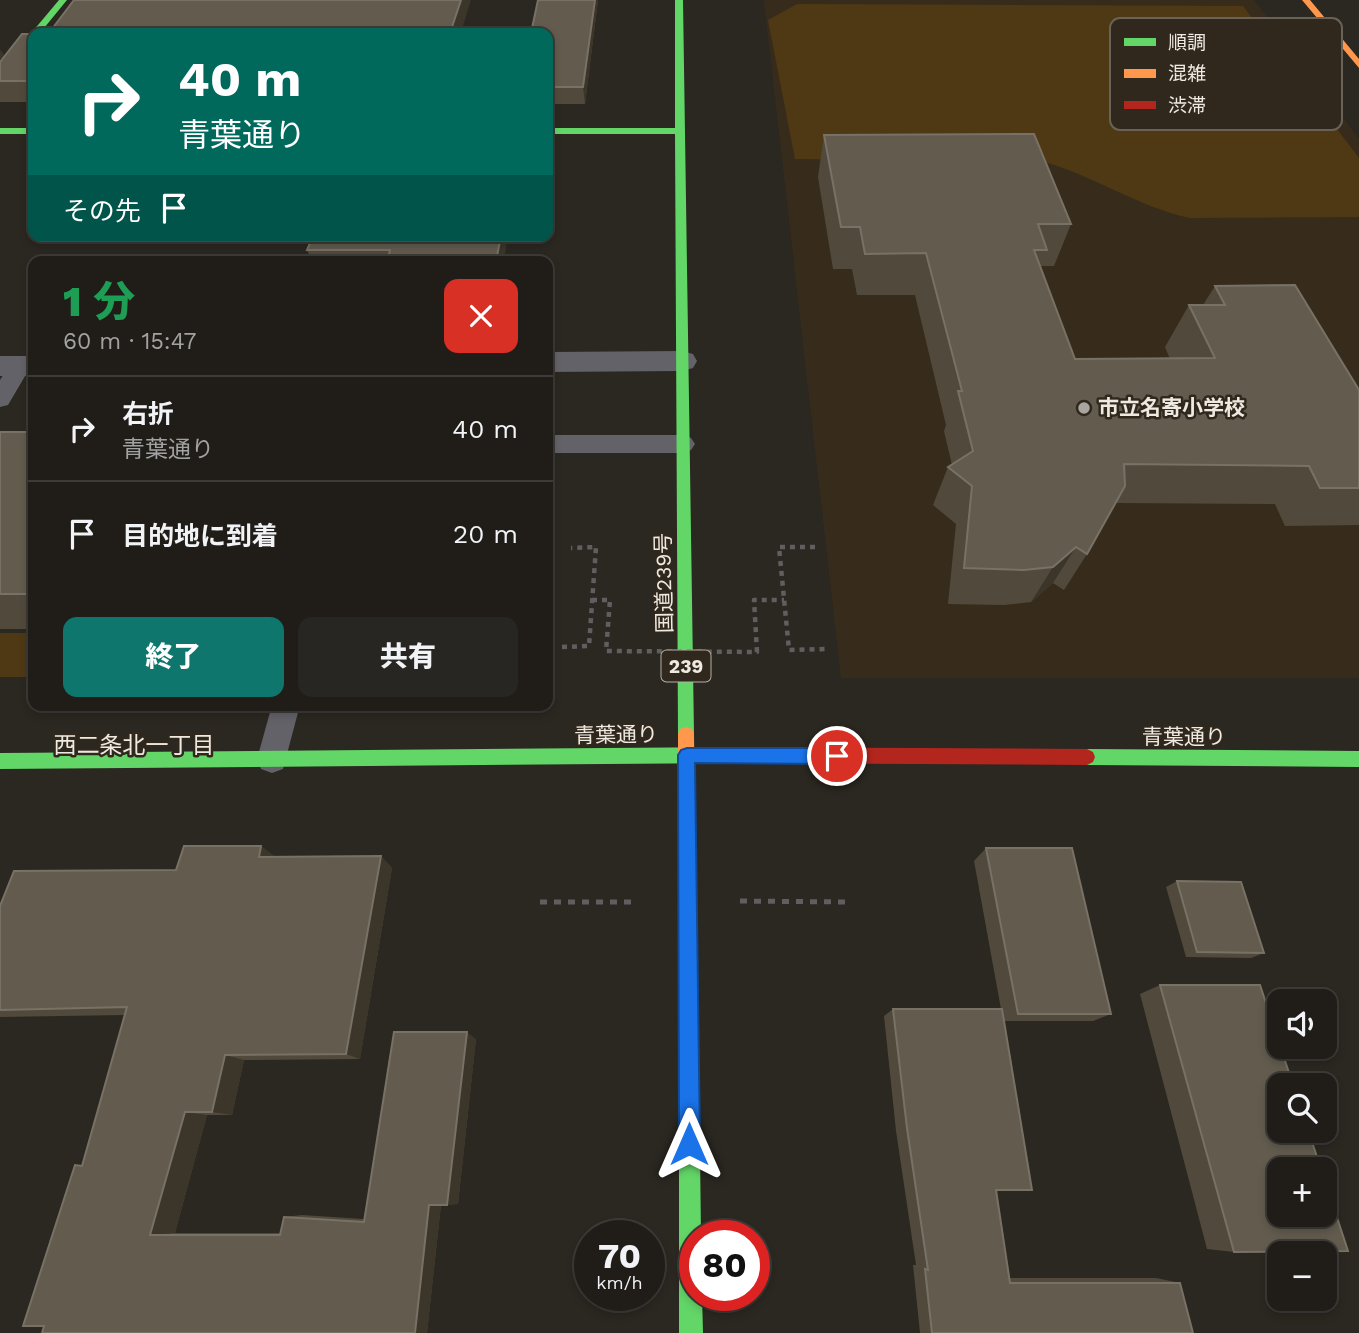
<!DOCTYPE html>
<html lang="ja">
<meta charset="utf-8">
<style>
:root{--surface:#201d19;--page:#282622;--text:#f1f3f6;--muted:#a2a2a2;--line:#3d3b38;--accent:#0f766e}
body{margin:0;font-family:"Work Sans","Noto Sans JP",sans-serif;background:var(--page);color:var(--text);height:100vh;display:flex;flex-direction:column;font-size:26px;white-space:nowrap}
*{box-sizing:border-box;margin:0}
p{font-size:23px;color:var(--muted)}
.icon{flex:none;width:38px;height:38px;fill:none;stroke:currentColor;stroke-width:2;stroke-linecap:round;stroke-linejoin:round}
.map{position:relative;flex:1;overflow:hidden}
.side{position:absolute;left:28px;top:256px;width:525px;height:455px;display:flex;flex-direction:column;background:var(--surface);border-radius:14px;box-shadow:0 4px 10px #0003,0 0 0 2px var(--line)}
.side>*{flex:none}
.guide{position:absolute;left:28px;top:28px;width:525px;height:214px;border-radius:14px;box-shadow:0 4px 10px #0003,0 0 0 2px var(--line);background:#00695c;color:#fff;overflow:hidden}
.fabs{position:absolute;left:1267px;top:989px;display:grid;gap:14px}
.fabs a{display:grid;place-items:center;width:70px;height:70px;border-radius:14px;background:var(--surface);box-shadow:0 4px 10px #0003,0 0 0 2px var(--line);font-size:35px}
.speed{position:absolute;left:574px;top:1220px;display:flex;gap:14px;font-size:35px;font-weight:700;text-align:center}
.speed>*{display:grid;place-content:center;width:91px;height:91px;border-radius:50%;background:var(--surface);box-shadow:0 4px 10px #0003,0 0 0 2px var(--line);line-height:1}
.speed small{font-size:18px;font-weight:400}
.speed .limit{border:10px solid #d22;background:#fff;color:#111}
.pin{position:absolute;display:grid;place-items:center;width:60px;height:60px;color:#fff;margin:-30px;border:4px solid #fff;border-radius:50%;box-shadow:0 2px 7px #0007}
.me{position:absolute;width:77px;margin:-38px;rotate:0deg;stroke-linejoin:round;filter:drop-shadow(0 0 5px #0008)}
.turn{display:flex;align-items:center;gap:24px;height:147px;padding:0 35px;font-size:32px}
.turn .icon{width:91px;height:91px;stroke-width:2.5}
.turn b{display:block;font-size:49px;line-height:60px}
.then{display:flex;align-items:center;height:66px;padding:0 35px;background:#0003;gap:14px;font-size:26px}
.round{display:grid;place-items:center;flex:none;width:74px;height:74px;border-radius:14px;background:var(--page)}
.headline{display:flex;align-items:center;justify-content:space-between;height:119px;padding:0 35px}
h1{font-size:42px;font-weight:800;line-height:52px;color:#1e9e55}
.primary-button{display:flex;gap:14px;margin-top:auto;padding:14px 35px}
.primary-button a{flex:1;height:80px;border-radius:14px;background:var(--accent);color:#fff;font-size:28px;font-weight:800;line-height:80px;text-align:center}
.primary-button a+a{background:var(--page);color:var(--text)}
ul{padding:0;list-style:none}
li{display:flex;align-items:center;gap:21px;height:105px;padding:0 35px;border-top:2px solid var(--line)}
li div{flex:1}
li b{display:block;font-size:26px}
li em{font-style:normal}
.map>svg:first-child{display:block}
.built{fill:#372c1c}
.green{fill:#4e3914}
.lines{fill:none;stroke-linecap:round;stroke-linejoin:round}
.path-far1{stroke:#605e60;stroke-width:4.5;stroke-dasharray:5 5;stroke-linecap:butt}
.path{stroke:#605e60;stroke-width:5;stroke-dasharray:7 7;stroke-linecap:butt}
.lane{fill:#626268;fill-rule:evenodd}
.street{fill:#626268;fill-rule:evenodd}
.fast{fill:#63d668;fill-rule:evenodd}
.slow{fill:#ff974d;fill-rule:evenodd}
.jam{fill:#b3261e;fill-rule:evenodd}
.path-bridge{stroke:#605e60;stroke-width:4.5;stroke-dasharray:5 5;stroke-linecap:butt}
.wall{fill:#514a3c}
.shaded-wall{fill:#3b352a}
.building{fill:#625b4e;stroke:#787165;stroke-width:2}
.route{fill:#1a73e8;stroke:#114b97;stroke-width:2}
.poi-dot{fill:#aaa59e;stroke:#30281c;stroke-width:2.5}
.labels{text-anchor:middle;stroke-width:5;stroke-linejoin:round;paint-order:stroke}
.shield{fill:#30281c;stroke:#b5afa6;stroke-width:2}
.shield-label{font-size:19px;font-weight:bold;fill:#eee9e1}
.poi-label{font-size:21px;font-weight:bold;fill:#eee9e1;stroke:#30281c;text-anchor:start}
.street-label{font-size:21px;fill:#eee9e1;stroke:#30281c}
.neighbourhood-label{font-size:23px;fill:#eee9e1;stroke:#30281c}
.key{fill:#30281c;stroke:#696257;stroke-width:2}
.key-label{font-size:19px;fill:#eee9e1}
</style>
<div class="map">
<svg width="1359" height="1333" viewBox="0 0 1359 1333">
<rect width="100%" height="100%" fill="#2b2721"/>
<path class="built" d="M 764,0 L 1254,0 L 1359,139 L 1359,678 L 841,678 Z"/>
<path class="green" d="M 797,4 L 1243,6 L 1359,158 L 1359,217 L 1190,218 C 1138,207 1093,175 1041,161 L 795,159 L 768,20 Z
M 0,633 L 33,633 L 33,677 L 0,677 Z"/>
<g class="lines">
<path class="path-far1" d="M 815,547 L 779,547 L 789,650 L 825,649
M 562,647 L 589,646 L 596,547 L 571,548"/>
<path class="path" d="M 740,901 L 850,902
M 540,902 L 634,902"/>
<path class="lane" d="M 20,359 L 28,361 L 31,366 L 8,405 L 0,407 L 0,380 L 12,361 Z
M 548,435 L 683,435 L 691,438 L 695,444 L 691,450 L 683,453 L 548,453 Z
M 272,705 L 300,705 L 283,769 L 272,773 L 261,769 L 257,759 Z"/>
<path class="street" d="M 682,351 L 693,354 L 697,361 L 693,368 L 682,371 L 548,372 L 548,352 Z
M 0,356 L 33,356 L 33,376 L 0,376 Z"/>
<path class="fast" d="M 59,0 L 67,0 L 40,33 L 33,35 L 33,31 Z
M 675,0 L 683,0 L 694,734 L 692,739 L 686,741 L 680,739 L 678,734 L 675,134 L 548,134 L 548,128 L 675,128 Z
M 0,128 L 33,128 L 33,134 L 0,134 Z
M 735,747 L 741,750 L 743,755 L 741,760 L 735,763 L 0,769 L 0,753 Z
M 1087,749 L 1359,751 L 1359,767 L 1087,765 L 1081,762 L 1079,757 L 1081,752 Z
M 689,1060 L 696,1063 L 699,1070 L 701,1236 L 695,1236 L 695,1295 L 702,1295 L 703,1333 L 679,1333 L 679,1070 L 682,1063 Z"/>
<path class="slow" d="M 1302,0 L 1310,0 L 1359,59 L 1359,68 Z
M 686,727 L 692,729 L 694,734 L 699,1070 L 696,1077 L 689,1080 L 682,1077 L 679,1070 L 678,734 L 680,729 Z"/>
<path class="jam" d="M 735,747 L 1087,749 L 1093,752 L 1095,757 L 1093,762 L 1087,765 L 735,763 L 729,760 L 727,755 L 729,750 Z"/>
<path class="path-bridge" d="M 592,600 L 610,600 L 606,651 L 757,652 L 754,600 L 784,600"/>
</g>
<path class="wall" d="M 598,0 L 585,104 L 548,104 L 548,33 Z
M 33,34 L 33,102 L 0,102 L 0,62 Z
M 824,135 L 1071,224 L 1054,266 L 1041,266 L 1041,267 L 1075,359 L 1170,359 L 1165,347 L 1189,305 L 1203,305 L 1215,286 L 1359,488 L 1359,525 L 1285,526 L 1275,504 L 1116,503 L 1087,554 L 1064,590 L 1053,583 L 1031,602 L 1004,605 L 948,604 L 956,524 L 933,505 L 948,467 L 952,465 L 944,431 L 946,425 L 915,295 L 857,295 L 852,269 L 833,269 L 818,177 Z
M 313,236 L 504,261 L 312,261 L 307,250 Z
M 0,432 L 33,432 L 33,629 L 0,629 Z
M 261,846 L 275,857 L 381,856 L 392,868 L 360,1059 L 244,1060 L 232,1115 L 207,1115 L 175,1233 L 280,1233 L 284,1217 L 302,1215 L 364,1219 L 476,1039 L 458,1204 L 441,1205 L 427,1333 L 42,1333 L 82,1166 L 125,1015 L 0,1017 L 0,906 L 176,870 Z
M 986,848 L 1111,1014 L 1093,1021 L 1004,1021 L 996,1190 L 1009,1278 L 1156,1278 L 1180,1283 L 1193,1333 L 920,1333 L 913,1265 L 916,1265 L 896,1131 L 884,1016 L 893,1009 L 1001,1009 L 974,861 Z
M 1177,881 L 1264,953 L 1251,958 L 1186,957 L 1166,887 Z
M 1160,985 L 1234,1252 L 1207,1249 L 1140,994 Z"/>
<path class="shaded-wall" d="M 461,0 L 471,0 L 461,33 L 450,33 Z
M 595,0 L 598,0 L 585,104 L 583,87 Z
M 0,49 L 4,55 L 0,60 Z
M 501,236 L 508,236 L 504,261 L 496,261 Z
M 1076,547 L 1053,583 L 1031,602 L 1053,567 Z
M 261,846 L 277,858 L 259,857 Z
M 381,856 L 392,868 L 360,1059 L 346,1054 Z
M 467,1032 L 476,1039 L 458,1204 L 447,1205 Z
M 225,1055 L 244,1060 L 232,1115 L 212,1112 Z
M 185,1112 L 207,1115 L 175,1233 L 150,1235 Z
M 441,1204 L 427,1333 L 415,1333 L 429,1205 Z"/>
<path class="building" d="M 74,0 L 461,0 L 450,33 L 49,33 Z
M 538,0 L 595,0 L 583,87 L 548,87 L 548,33 L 531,33 Z
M 22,34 L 33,34 L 33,81 L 0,81 L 0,62 Z
M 1034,134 L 1071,224 L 1038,224 L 1047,250 L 1034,250 L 1075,359 L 1215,358 L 1189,305 L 1225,305 L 1215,286 L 1295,285 L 1359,390 L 1359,488 L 1320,488 L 1309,466 L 1124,464 L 1125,486 L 1087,554 L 1076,547 L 1053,567 L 1024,570 L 964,568 L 972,486 L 948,467 L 973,451 L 958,391 L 962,391 L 926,253 L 865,254 L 860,227 L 841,227 L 824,135 Z
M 313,236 L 501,236 L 496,261 L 387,261 L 390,250 L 307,250 Z
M 0,432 L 33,432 L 29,440 L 33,440 L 33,594 L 0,594 Z
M 184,846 L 261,846 L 259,857 L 381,856 L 346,1054 L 225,1055 L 212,1112 L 185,1112 L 150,1235 L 280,1235 L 284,1217 L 364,1222 L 394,1032 L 467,1032 L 447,1205 L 429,1205 L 415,1333 L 42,1333 L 44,1326 L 23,1326 L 75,1165 L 82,1166 L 127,1007 L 0,1010 L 0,906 L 14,871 L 176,870 Z
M 986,848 L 1072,848 L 1111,1014 L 1018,1014 Z
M 1177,881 L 1241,882 L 1264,953 L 1197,952 Z
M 1160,985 L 1260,985 L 1293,1085 L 1279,1085 L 1279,1130 L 1308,1130 L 1321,1169 L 1279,1169 L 1279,1214 L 1325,1214 L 1325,1181 L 1348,1251 L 1234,1252 Z
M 893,1009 L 1002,1009 L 1032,1190 L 996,1190 L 1010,1283 L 1180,1283 L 1193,1333 L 932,1333 L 925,1269 L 928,1270 L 907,1128 Z"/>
<path class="route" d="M 687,748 L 837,748 L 843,751 L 846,756 L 843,761 L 837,764 L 695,763 L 700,1144 L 697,1152 L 689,1155 L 682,1152 L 679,1144 L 678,755 L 681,750 Z"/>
<circle class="poi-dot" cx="1084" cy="408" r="7"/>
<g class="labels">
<rect class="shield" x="661.5" y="650.5" width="49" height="31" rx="5"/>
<g class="shield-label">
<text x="686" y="673">239</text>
</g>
<g class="poi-label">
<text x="1098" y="415">市立名寄小学校</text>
</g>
<g class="street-label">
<text transform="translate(664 583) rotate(-91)" y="7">国道239号</text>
<text transform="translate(616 735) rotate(-1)" y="7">青葉通り</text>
<text x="1184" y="744">青葉通り</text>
</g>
<g class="neighbourhood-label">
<text x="134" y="753">西二条北一丁目</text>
</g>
</g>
<rect x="1110" y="18" width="232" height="112" rx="10" class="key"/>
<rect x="1124" y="38" width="32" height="8" fill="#63d668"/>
<rect x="1124" y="69" width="32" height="9" fill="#ff974d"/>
<rect x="1124" y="101" width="32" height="8" fill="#b3261e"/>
<g class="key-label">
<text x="1168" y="49">順調</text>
<text x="1168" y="80">混雑</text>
<text x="1168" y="112">渋滞</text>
</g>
</svg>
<div class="fabs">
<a><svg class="icon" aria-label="sound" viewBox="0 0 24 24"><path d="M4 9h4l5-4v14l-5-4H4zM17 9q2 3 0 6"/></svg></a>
<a><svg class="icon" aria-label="search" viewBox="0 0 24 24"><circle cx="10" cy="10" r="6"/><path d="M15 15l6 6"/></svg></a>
<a>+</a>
<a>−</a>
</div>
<div class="speed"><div>70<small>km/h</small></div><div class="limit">80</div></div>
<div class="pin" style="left:837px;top:756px;background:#d93025"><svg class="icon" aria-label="arrive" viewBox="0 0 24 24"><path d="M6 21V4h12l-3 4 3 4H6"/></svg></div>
<svg class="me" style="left:689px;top:1144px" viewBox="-20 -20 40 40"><path d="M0-17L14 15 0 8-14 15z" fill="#1a73e8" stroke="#fff" stroke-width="4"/></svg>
<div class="guide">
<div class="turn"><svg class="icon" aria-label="right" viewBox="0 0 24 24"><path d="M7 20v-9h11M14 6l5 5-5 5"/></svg><div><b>40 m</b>青葉通り</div></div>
<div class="then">その先<svg class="icon" aria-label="arrive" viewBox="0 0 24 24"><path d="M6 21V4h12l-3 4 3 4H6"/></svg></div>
</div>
<section class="side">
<div class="headline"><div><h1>1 分</h1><p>60 m · 15:47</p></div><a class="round" style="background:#d93025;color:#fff"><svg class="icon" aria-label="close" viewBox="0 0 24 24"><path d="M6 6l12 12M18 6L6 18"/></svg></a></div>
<ul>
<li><svg class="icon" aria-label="right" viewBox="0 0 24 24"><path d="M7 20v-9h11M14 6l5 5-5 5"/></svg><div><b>右折</b><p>青葉通り</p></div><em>40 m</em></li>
<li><svg class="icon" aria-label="arrive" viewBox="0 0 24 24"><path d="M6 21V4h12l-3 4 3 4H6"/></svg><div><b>目的地に到着</b></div><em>20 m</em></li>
</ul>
<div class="primary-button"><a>終了</a><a>共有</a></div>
</section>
</div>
